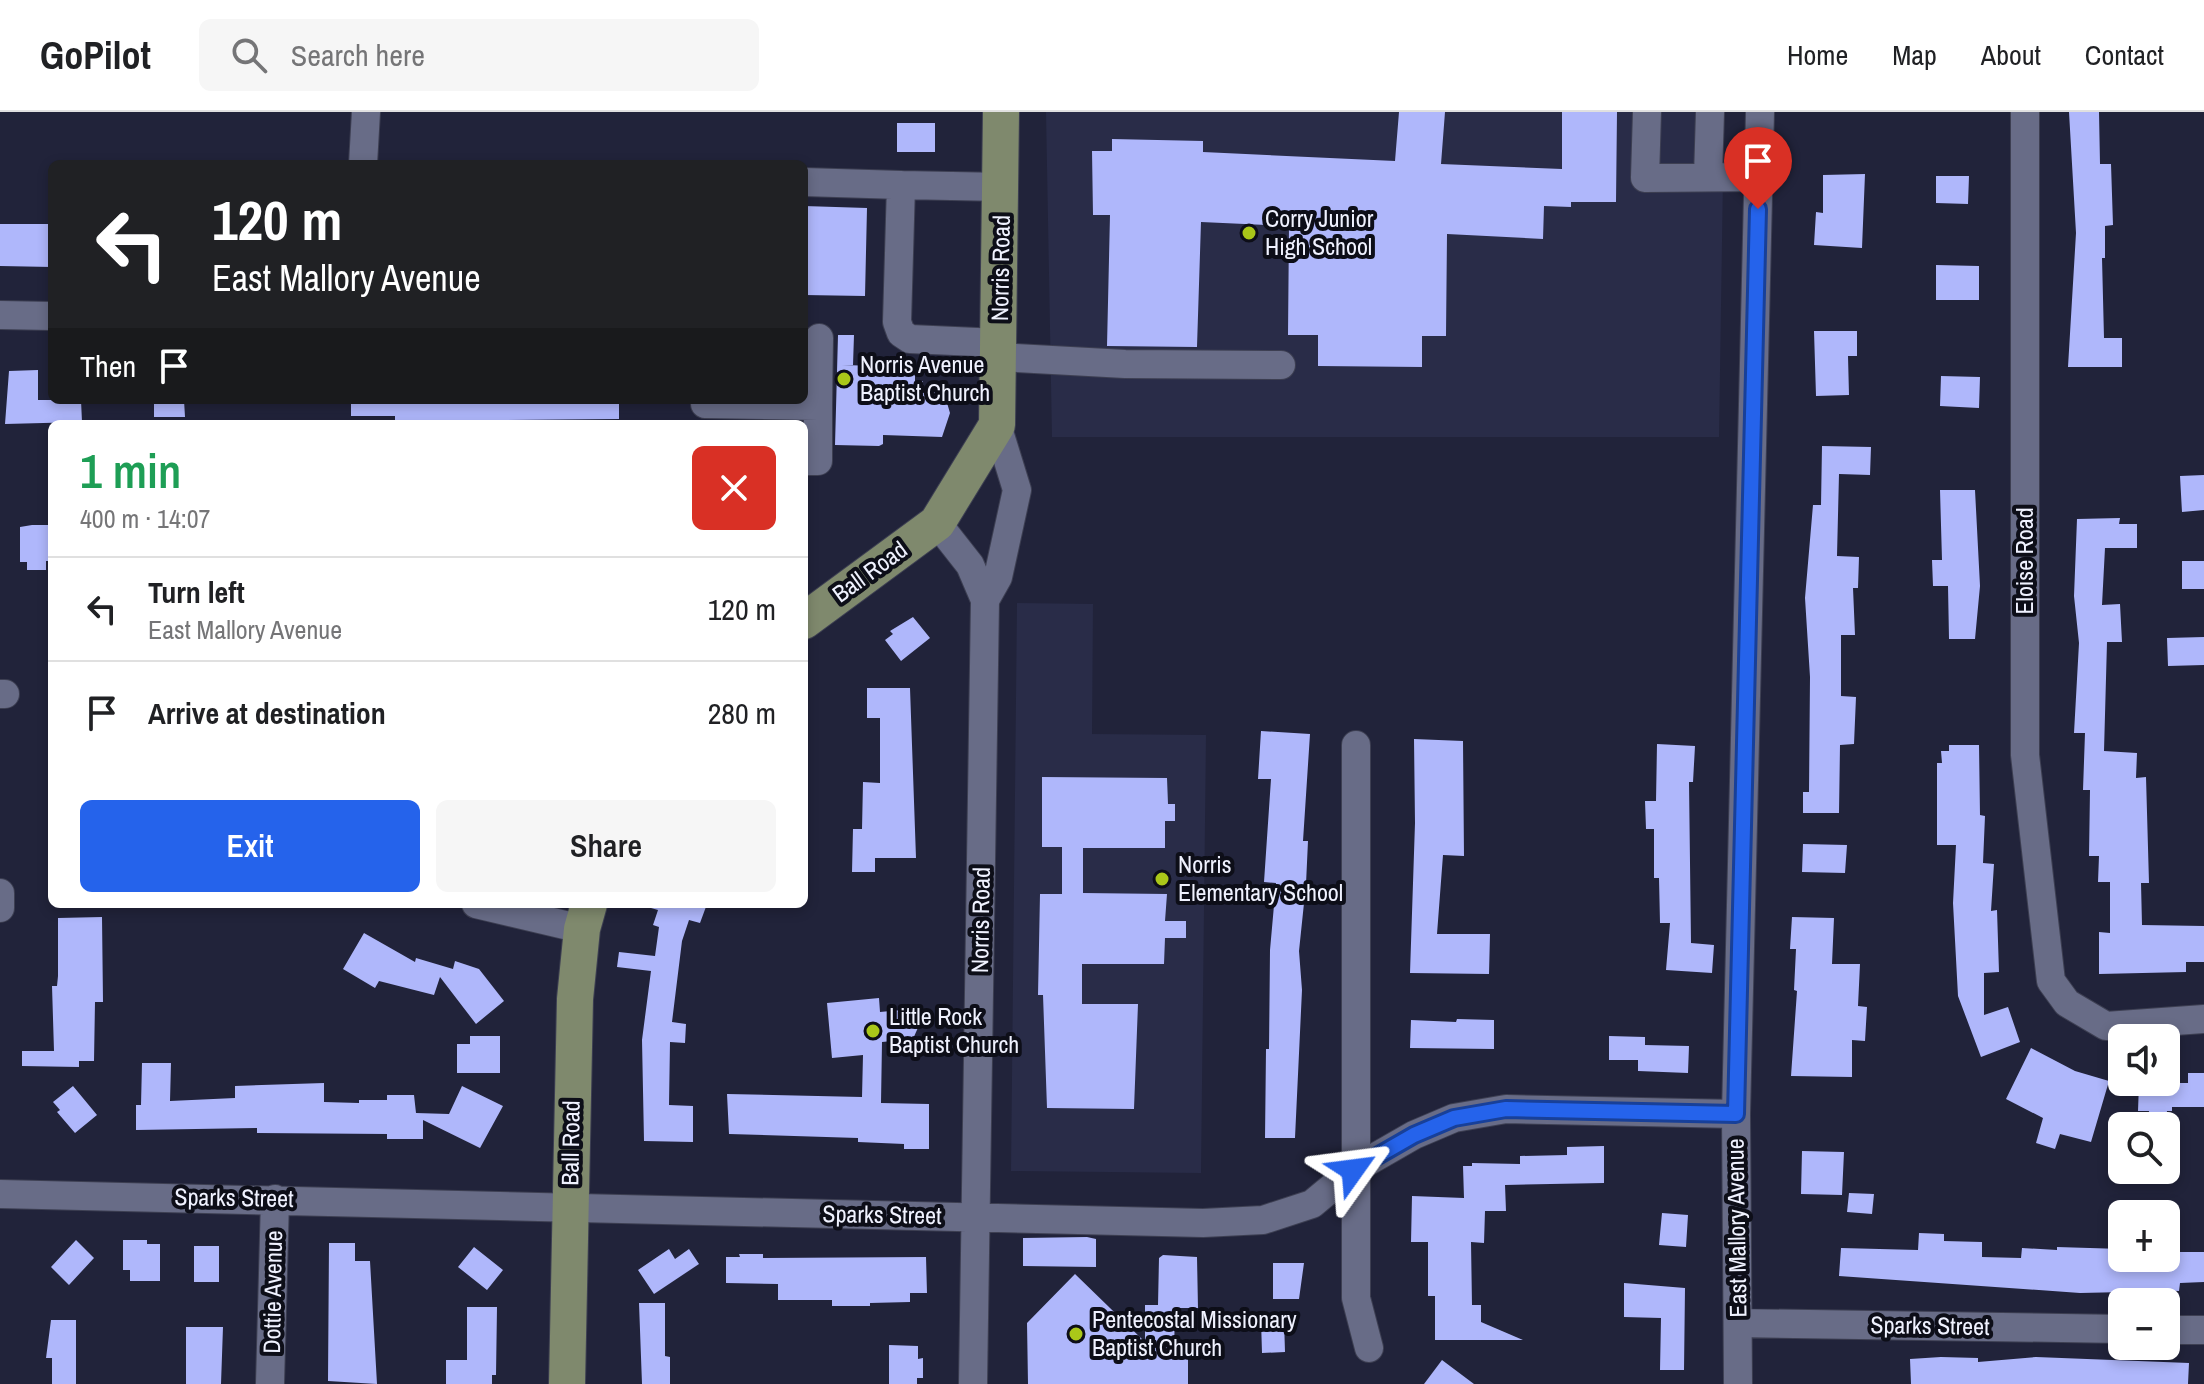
<!DOCTYPE html>
<meta charset="utf-8">
<style>
:root{--surface:#fff;--page:#f6f6f6;--text:#202124;--muted:#757577;--line:#e0e0e0;--accent:#2563eb}
body{margin:0;font-family:"Archivo Narrow",sans-serif;background:var(--page);color:var(--text);height:100vh;display:flex;flex-direction:column;font-size:30px;white-space:nowrap}
*{box-sizing:border-box;margin:0}
p{font-size:26px;color:var(--muted)}
.icon{flex:none;width:44px;height:44px;fill:none;stroke:currentColor;stroke-width:2;stroke-linecap:round;stroke-linejoin:round}
.map{position:relative;flex:1;overflow:hidden}
.drawer{position:absolute;left:48px;top:308px;width:760px;height:488px;display:flex;flex-direction:column;background:var(--surface);border-radius:12px;box-shadow:0 4px 12px #0003}
.drawer>*{flex:none}
.hud{position:absolute;left:48px;top:48px;width:760px;height:244px;border-radius:12px;box-shadow:0 4px 12px #0003;background:#202124;color:#fff;overflow:hidden}
.buttons{position:absolute;left:2108px;top:912px;display:grid;gap:16px}
.buttons a{display:grid;place-items:center;width:72px;height:72px;border-radius:12px;background:var(--surface);box-shadow:0 4px 12px #0003;font-size:40px}
.pin{position:absolute;display:grid;place-items:center;width:68px;height:68px;color:#fff;margin:-82px -34px;border-radius:50% 50% 50% 0;rotate:-45deg;box-shadow:0 0 8px #0007}
.pin .icon{rotate:45deg}
.me{position:absolute;width:88px;margin:-44px;rotate:59deg;stroke-linejoin:round;filter:drop-shadow(0 0 6px #0008)}
.turn{display:flex;align-items:center;gap:28px;height:168px;padding:0 32px;font-size:36px}
.turn .icon{width:104px;height:104px;stroke-width:2.5}
.turn b{display:block;font-size:56px;line-height:68px}
.then{display:flex;align-items:center;height:76px;padding:0 32px;background:#0003;gap:16px;font-size:30px}
.round{display:grid;place-items:center;flex:none;width:84px;height:84px;border-radius:12px;background:var(--page)}
.headline{display:flex;align-items:center;justify-content:space-between;height:136px;padding:0 32px}
h1{font-size:48px;font-weight:600;line-height:60px;color:#1e9e55}
.button{display:flex;gap:16px;margin-top:auto;padding:16px 32px}
.button a{flex:1;height:92px;border-radius:12px;background:var(--accent);color:#fff;font-size:32px;font-weight:600;line-height:92px;text-align:center}
.button a+a{background:var(--page);color:var(--text)}
ul{padding:0;list-style:none}
li{display:flex;align-items:center;gap:24px;height:104px;padding:0 32px;border-top:2px solid var(--line)}
li div{flex:1}
li b{display:block;font-size:30px}
li em{font-style:normal}
header{display:flex;align-items:center;gap:48px;box-sizing:border-box;height:112px;padding:0 40px;background:var(--surface);border-bottom:2px solid var(--line)}
header strong{font-size:38px}
nav{display:flex;gap:44px;margin-inline-start:auto;font-size:28px}
.search{width:560px;height:72px;background:var(--page);display:flex;align-items:center;gap:20px;box-sizing:border-box;padding:0 28px;border-radius:12px;color:var(--muted);font-size:30px}
.map>svg:first-child{display:block}
.built{fill:#292c48}
.building{fill:#afb7fb}
.lines{fill:none;stroke-linecap:round;stroke-linejoin:round}
.minor-casing{stroke:#3d3f52;stroke-width:30}
.major-casing{stroke:#3d3f52;stroke-width:38}
.minor{stroke:#686c87;stroke-width:28}
.major{stroke:#7f896d;stroke-width:36}
.route-casing{stroke:#184099;stroke-width:20}
.route{stroke:#2563eb;stroke-width:14}
.poi-dot{fill:#aac719;stroke:#0d0e18;stroke-width:3}
.labels{text-anchor:middle;stroke-width:8;stroke-linejoin:round;paint-order:stroke}
.poi-label{font-size:24px;fill:#f0f2ff;stroke:#0d0e18;text-anchor:start}
.street-label{font-size:24px;fill:#f0f2ff;stroke:#0d0e18}
</style>
<header>
<strong>GoPilot</strong>
<div class="search"><svg class="icon" aria-label="search" viewBox="0 0 24 24"><circle cx="10" cy="10" r="6"/><path d="M15 15l6 6"/></svg>Search here</div>
<nav><a>Home</a><a>Map</a><a>About</a><a>Contact</a></nav>
</header>
<div class="map">
<svg width="2204" height="1272" viewBox="0 0 2204 1272">
<rect width="100%" height="100%" fill="#21233a"/>
<path class="built" d="M 1046,0 L 1724,0 L 1719,325 L 1052,325 Z
M 1017,491 L 1093,492 L 1092,622 L 1206,623 L 1201,1061 L 1011,1059 Z"/>
<path class="building" d="M 1399,0 L 1445,0 L 1441,52 L 1562,57 L 1562,0 L 1617,0 L 1616,90 L 1571,90 L 1571,95 L 1544,94 L 1543,127 L 1447,122 L 1446,224 L 1422,224 L 1422,255 L 1318,254 L 1318,223 L 1288,223 L 1289,114 L 1201,110 L 1197,235 L 1107,234 L 1110,103 L 1093,103 L 1092,39 L 1112,39 L 1112,27 L 1203,29 L 1203,40 L 1395,49 Z
M 2069,0 L 2099,0 L 2100,52 L 2111,52 L 2113,113 L 2105,114 L 2105,146 L 2102,146 L 2104,226 L 2122,226 L 2122,255 L 2068,255 L 2076,121 Z
M 897,11 L 935,11 L 935,40 L 897,40 Z
M 1865,62 L 1862,136 L 1814,133 L 1816,100 L 1823,101 L 1823,63 Z
M 1936,64 L 1969,64 L 1968,92 L 1936,91 Z
M 804,94 L 867,96 L 865,184 L 804,183 Z
M 0,112 L 52,112 L 52,155 L 0,154 Z
M 1936,153 L 1979,154 L 1979,188 L 1936,188 Z
M 1814,219 L 1857,219 L 1857,244 L 1848,244 L 1849,283 L 1816,284 Z
M 838,223 L 854,223 L 853,253 L 842,253 L 915,255 L 915,269 L 923,269 L 923,277 L 943,277 L 950,301 L 942,325 L 883,323 L 883,332 L 879,334 L 835,333 Z
M 38,258 L 38,288 L 81,288 L 82,310 L 5,312 L 9,259 Z
M 1941,264 L 1980,265 L 1979,296 L 1940,294 Z
M 154,288 L 184,288 L 185,305 L 154,305 Z
M 351,288 L 619,288 L 619,307 L 395,309 L 395,304 L 351,304 Z
M 1822,334 L 1871,335 L 1870,363 L 1839,362 L 1837,444 L 1859,445 L 1858,476 L 1853,476 L 1855,523 L 1841,523 L 1841,584 L 1856,585 L 1854,632 L 1840,633 L 1839,701 L 1803,701 L 1803,680 L 1809,680 L 1810,565 L 1805,486 L 1813,393 L 1821,393 Z
M 2204,363 L 2204,398 L 2182,400 L 2180,364 Z
M 1940,378 L 1975,378 L 1980,474 L 1975,527 L 1949,527 L 1948,474 L 1933,474 L 1932,448 L 1942,448 Z
M 2120,406 L 2119,412 L 2137,412 L 2137,436 L 2105,436 L 2102,493 L 2120,492 L 2122,530 L 2107,530 L 2104,639 L 2137,641 L 2136,666 L 2146,665 L 2149,771 L 2141,771 L 2142,813 L 2204,814 L 2204,850 L 2186,850 L 2186,860 L 2099,862 L 2099,820 L 2110,821 L 2110,770 L 2098,770 L 2099,744 L 2089,744 L 2090,678 L 2083,678 L 2085,621 L 2074,621 L 2079,531 L 2074,484 L 2077,407 Z
M 32,413 L 52,413 L 52,449 L 46,449 L 46,458 L 27,458 L 27,450 L 20,450 L 20,415 Z
M 2182,449 L 2204,449 L 2204,477 L 2182,477 Z
M 913,505 L 930,526 L 901,549 L 885,528 L 893,522 L 890,519 Z
M 2204,525 L 2204,553 L 2168,554 L 2167,526 Z
M 867,576 L 910,576 L 916,746 L 875,746 L 875,760 L 852,760 L 853,717 L 862,717 L 863,670 L 880,671 L 880,606 L 867,606 Z
M 1261,619 L 1310,622 L 1303,729 L 1308,729 L 1306,772 L 1299,839 L 1302,878 L 1295,1026 L 1265,1026 L 1266,937 L 1269,937 L 1270,838 L 1276,771 L 1264,770 L 1271,667 L 1258,667 Z
M 1414,627 L 1463,629 L 1464,744 L 1443,743 L 1437,822 L 1490,822 L 1489,862 L 1410,861 L 1415,711 Z
M 1657,632 L 1695,634 L 1693,670 L 1689,670 L 1691,831 L 1714,833 L 1712,861 L 1666,858 L 1670,811 L 1660,811 L 1659,766 L 1654,766 L 1654,717 L 1646,717 L 1645,689 L 1656,689 Z
M 1949,633 L 1979,633 L 1980,703 L 1985,704 L 1983,751 L 1994,752 L 1991,799 L 1997,798 L 1999,860 L 1984,861 L 1984,903 L 2008,895 L 2020,930 L 1981,945 L 1958,884 L 1953,791 L 1956,733 L 1937,733 L 1937,651 L 1942,651 L 1941,639 L 1949,639 Z
M 1042,665 L 1167,666 L 1168,692 L 1175,692 L 1175,709 L 1165,709 L 1165,736 L 1083,736 L 1083,781 L 1167,782 L 1165,809 L 1186,809 L 1186,826 L 1165,826 L 1164,852 L 1082,852 L 1082,892 L 1138,892 L 1134,997 L 1047,996 L 1043,883 L 1038,883 L 1040,782 L 1062,782 L 1062,735 L 1042,735 Z
M 1803,732 L 1847,733 L 1845,761 L 1802,760 Z
M 652,792 L 707,792 L 700,811 L 689,808 L 682,829 L 672,910 L 686,912 L 685,931 L 670,930 L 669,993 L 693,994 L 693,1030 L 644,1029 L 642,928 L 651,859 L 617,855 L 619,840 L 655,844 L 659,815 L 653,813 L 658,798 L 651,796 Z
M 102,805 L 103,890 L 95,890 L 94,949 L 79,949 L 79,955 L 22,954 L 22,939 L 54,939 L 52,874 L 57,874 L 58,864 L 58,806 Z
M 1792,805 L 1834,806 L 1832,852 L 1860,852 L 1858,894 L 1867,895 L 1865,929 L 1852,928 L 1852,965 L 1791,964 L 1797,879 L 1794,878 L 1796,837 L 1790,837 Z
M 364,821 L 415,850 L 416,846 L 453,857 L 455,849 L 479,857 L 504,889 L 476,912 L 440,865 L 434,883 L 379,869 L 375,876 L 343,857 Z
M 879,886 L 880,900 L 911,897 L 920,911 L 913,927 L 882,930 L 881,991 L 929,992 L 929,1037 L 904,1037 L 904,1032 L 858,1030 L 858,1026 L 729,1022 L 727,982 L 862,985 L 863,943 L 832,946 L 827,891 Z
M 1457,907 L 1494,908 L 1494,937 L 1410,936 L 1411,908 L 1456,910 Z
M 470,924 L 500,924 L 500,961 L 457,961 L 457,932 L 470,932 Z
M 1609,924 L 1645,925 L 1645,933 L 1689,934 L 1688,961 L 1638,959 L 1638,948 L 1609,948 Z
M 2031,936 L 2075,959 L 2109,969 L 2091,1030 L 2060,1022 L 2055,1037 L 2036,1031 L 2043,1006 L 2006,987 Z
M 142,951 L 171,951 L 170,989 L 235,986 L 235,974 L 324,971 L 324,990 L 359,991 L 359,988 L 387,988 L 387,983 L 414,983 L 416,1001 L 449,1002 L 462,974 L 503,994 L 480,1036 L 423,1008 L 423,1027 L 387,1027 L 387,1022 L 257,1021 L 257,1016 L 136,1018 L 136,993 L 141,993 Z
M 2188,961 L 2204,961 L 2204,995 L 2172,995 L 2172,999 L 2167,999 L 2166,1007 L 2148,1007 L 2149,999 L 2138,999 L 2139,971 L 2188,971 Z
M 73,974 L 97,1003 L 75,1021 L 57,1000 L 60,998 L 53,990 Z
M 1604,1034 L 1604,1071 L 1505,1073 L 1506,1099 L 1485,1099 L 1484,1131 L 1471,1130 L 1472,1193 L 1481,1193 L 1481,1210 L 1523,1228 L 1435,1228 L 1435,1184 L 1428,1184 L 1428,1130 L 1411,1130 L 1412,1084 L 1464,1086 L 1463,1054 L 1472,1054 L 1472,1051 L 1520,1052 L 1520,1044 L 1567,1043 L 1567,1035 Z
M 1802,1039 L 1844,1040 L 1842,1083 L 1801,1082 Z
M 1849,1081 L 1874,1082 L 1872,1102 L 1847,1100 Z
M 1662,1101 L 1688,1103 L 1686,1135 L 1659,1133 Z
M 1919,1121 L 1944,1122 L 1944,1129 L 1982,1130 L 1982,1145 L 2021,1146 L 2022,1136 L 2057,1138 L 2057,1135 L 2122,1137 L 2122,1146 L 2166,1146 L 2166,1140 L 2204,1140 L 2204,1170 L 2180,1171 L 2179,1179 L 2125,1177 L 2125,1180 L 2080,1181 L 1839,1164 L 1841,1136 L 1918,1138 Z
M 1087,1125 L 1096,1127 L 1096,1155 L 1023,1154 L 1023,1126 Z
M 76,1128 L 94,1146 L 69,1173 L 51,1155 Z
M 123,1128 L 147,1128 L 147,1132 L 160,1132 L 160,1169 L 130,1169 L 130,1158 L 123,1158 Z
M 329,1131 L 355,1131 L 355,1149 L 370,1149 L 377,1272 L 328,1269 Z
M 194,1134 L 219,1134 L 219,1170 L 194,1170 Z
M 474,1135 L 503,1158 L 487,1178 L 458,1155 Z
M 669,1137 L 675,1147 L 689,1137 L 699,1152 L 654,1182 L 638,1158 Z
M 739,1142 L 763,1142 L 763,1146 L 926,1145 L 927,1181 L 910,1181 L 910,1190 L 870,1191 L 870,1194 L 832,1194 L 832,1188 L 778,1188 L 778,1172 L 726,1171 L 726,1145 L 740,1145 Z
M 1163,1143 L 1197,1145 L 1198,1196 L 1175,1196 L 1174,1241 L 1188,1241 L 1188,1272 L 1028,1272 L 1027,1211 L 1075,1162 L 1145,1230 L 1145,1193 L 1158,1193 L 1159,1146 Z
M 1273,1151 L 1304,1151 L 1299,1187 L 1273,1187 Z
M 1624,1171 L 1685,1176 L 1684,1258 L 1660,1258 L 1661,1206 L 1624,1205 Z
M 639,1191 L 665,1191 L 665,1244 L 670,1245 L 670,1272 L 642,1272 Z
M 467,1195 L 497,1195 L 496,1263 L 492,1263 L 492,1272 L 446,1272 L 446,1248 L 467,1248 Z
M 51,1208 L 76,1208 L 76,1272 L 52,1272 L 52,1246 L 46,1246 Z
M 1261,1208 L 1284,1208 L 1285,1240 L 1262,1241 Z
M 186,1215 L 223,1215 L 221,1272 L 186,1272 Z
M 889,1233 L 918,1234 L 918,1247 L 923,1246 L 923,1266 L 917,1266 L 917,1272 L 889,1272 Z
M 1941,1245 L 1978,1246 L 1978,1250 L 2036,1245 L 2189,1251 L 2188,1272 L 1911,1272 L 1910,1247 Z
M 1442,1248 L 1474,1272 L 1424,1272 Z"/>
<g class="lines">
<g class="minor-casing">
<path id="minor" d="M 1647,0 L 1645,66 L 1759,65
M 2025,0 L 2025,643 L 2051,869 L 2067,891 L 2106,914 L 2204,907
M 363,52 L 366,0
M 1708,65 L 1710,0
M 804,70 L 901,73
M 0,203 L 52,204
M 999,231 L 910,227 L 901,221 L 897,210 L 901,73 L 1002,75
M 998,245 L 1125,252 L 1281,253
M 705,288 L 705,292 L 818,294 L 819,226
M 804,349 L 818,349 L 818,294
M 937,411 L 970,453 L 985,488 L 998,465 L 1017,378 L 997,313
M 0,582 L 5,582
M 1356,633 L 1356,1186 L 1369,1236
M 476,792 L 582,817
M 0,796 L 0,781
M 0,1082 L 1203,1111 L 1263,1108 L 1312,1092 L 1353,1058 L 1414,1023 L 1454,1006 L 1506,997 L 1736,1002
M 1738,1211 L 2122,1217
M 2166,1218 L 2204,1218
M 270,1272 L 275,1087
M 973,1272 L 985,488
M 1738,1272 L 1736,1002 L 1760,0"/>
</g>
<g class="major-casing">
<path id="major" d="M 804,509 L 937,411 L 997,313 L 1001,0
M 567,1272 L 575,887 L 582,817 L 589,792"/>
</g>
<use href="#minor" class="minor"/>
<use href="#major" class="major"/>
</g>
<g class="lines">
<g class="route-casing">
<path id="route" d="M 1353,1058 L 1414,1023 L 1454,1006 L 1506,997 L 1736,1002 L 1758,97"/>
</g>
<use href="#route" class="route"/>
</g>
<g class="poi-dot">
<circle cx="1249" cy="121" r="8"/>
<circle cx="844" cy="267" r="8"/>
<circle cx="1162" cy="767" r="8"/>
<circle cx="873" cy="919" r="8"/>
<circle cx="1076" cy="1222" r="8"/>
</g>
<g class="labels">
<g class="poi-label">
<text x="1265" y="115">Corry Junior<tspan x="1265" dy="28">High School</tspan></text>
<text x="860" y="261">Norris Avenue<tspan x="860" dy="28">Baptist Church</tspan></text>
<text x="1178" y="761">Norris<tspan x="1178" dy="28">Elementary School</tspan></text>
<text x="889" y="913">Little Rock<tspan x="889" dy="28">Baptist Church</tspan></text>
<text x="1092" y="1216">Pentecostal Missionary<tspan x="1092" dy="28">Baptist Church</tspan></text>
</g>
<g class="street-label">
<text transform="translate(1001 156) rotate(-89)" y="8">Norris Road</text>
<text transform="translate(2025 449) rotate(-90)" y="8">Eloise Road</text>
<text transform="translate(870 460) rotate(-36)" y="8">Ball Road</text>
<text transform="translate(981 808) rotate(-89)" y="8">Norris Road</text>
<text transform="translate(571 1031) rotate(-89)" y="8">Ball Road</text>
<text transform="translate(234 1086) rotate(1)" y="8">Sparks Street</text>
<text transform="translate(882 1103) rotate(1)" y="8">Sparks Street</text>
<text transform="translate(1737 1116) rotate(-91)" y="8">East Mallory Avenue</text>
<text transform="translate(273 1180) rotate(-89)" y="8">Dottie Avenue</text>
<text transform="translate(1930 1214) rotate(1)" y="8">Sparks Street</text>
</g>
</g>
</svg>
<div class="buttons">
<a><svg class="icon" aria-label="sound" viewBox="0 0 24 24"><path d="M4 9h4l5-4v14l-5-4H4zM17 9q2 3 0 6"/></svg></a>
<a><svg class="icon" aria-label="search" viewBox="0 0 24 24"><circle cx="10" cy="10" r="6"/><path d="M15 15l6 6"/></svg></a>
<a>+</a>
<a>−</a>
</div>
<div class="pin" style="left:1758px;top:97px;background:#d93025"><svg class="icon" aria-label="arrive" viewBox="0 0 24 24"><path d="M6 21V4h12l-3 4 3 4H6"/></svg></div>
<svg class="me" style="left:1353px;top:1058px" viewBox="-20 -20 40 40"><path d="M0-17L14 15 0 8-14 15z" fill="#2563eb" stroke="#fff" stroke-width="4"/></svg>
<div class="hud">
<div class="turn"><svg class="icon" aria-label="left" viewBox="0 0 24 24"><path d="M17 20v-9H6M10 6l-5 5 5 5"/></svg><div><b>120 m</b>East Mallory Avenue</div></div>
<div class="then">Then<svg class="icon" aria-label="arrive" viewBox="0 0 24 24"><path d="M6 21V4h12l-3 4 3 4H6"/></svg></div>
</div>
<section class="drawer">
<div class="headline"><div><h1>1 min</h1><p>400 m · 14:07</p></div><a class="round" style="background:#d93025;color:#fff"><svg class="icon" aria-label="close" viewBox="0 0 24 24"><path d="M6 6l12 12M18 6L6 18"/></svg></a></div>
<ul>
<li><svg class="icon" aria-label="left" viewBox="0 0 24 24"><path d="M17 20v-9H6M10 6l-5 5 5 5"/></svg><div><b>Turn left</b><p>East Mallory Avenue</p></div><em>120 m</em></li>
<li><svg class="icon" aria-label="arrive" viewBox="0 0 24 24"><path d="M6 21V4h12l-3 4 3 4H6"/></svg><div><b>Arrive at destination</b></div><em>280 m</em></li>
</ul>
<div class="button"><a>Exit</a><a>Share</a></div>
</section>
</div>
